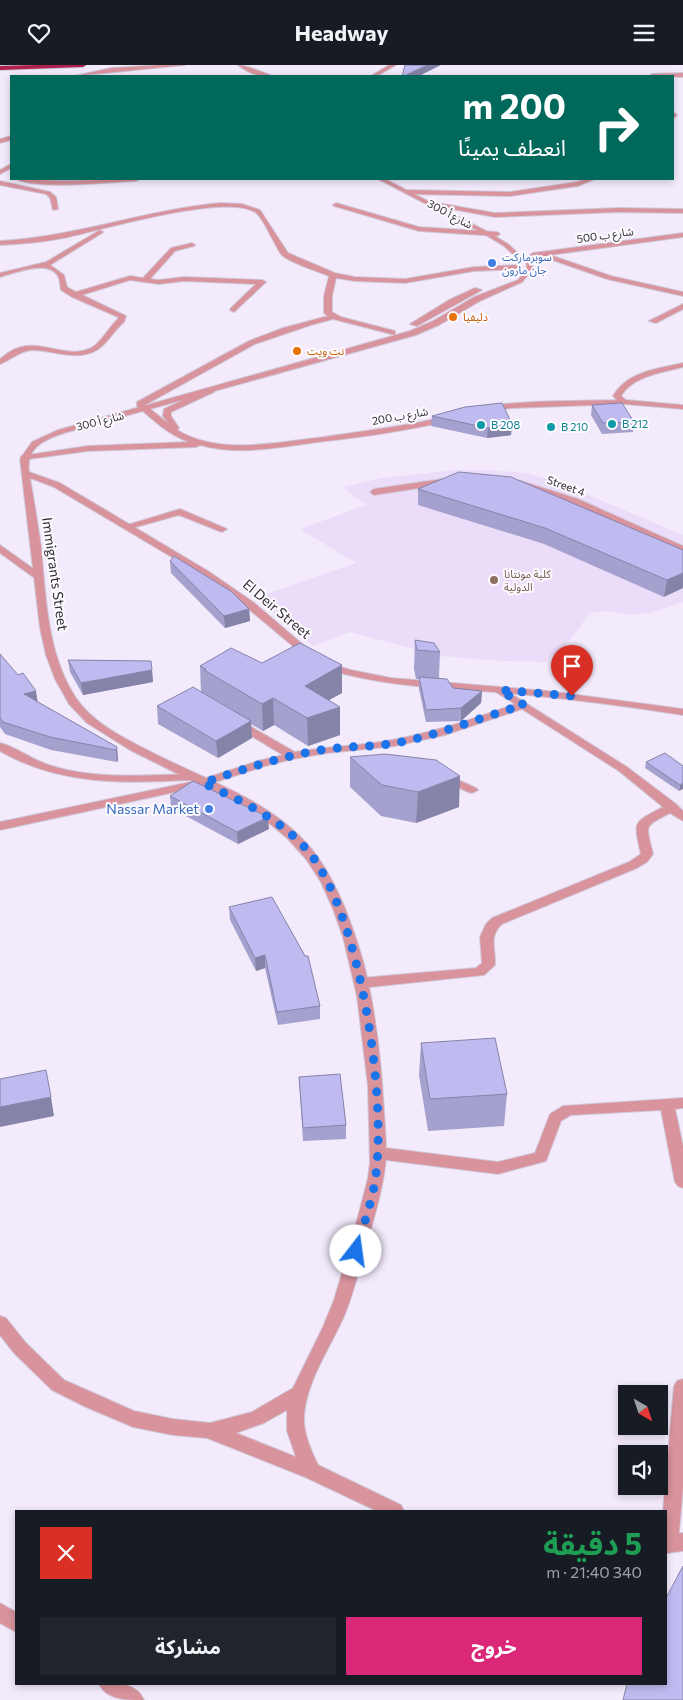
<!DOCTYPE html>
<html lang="ar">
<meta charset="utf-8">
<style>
:root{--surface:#171b24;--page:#20242c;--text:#f1f3f6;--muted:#9ea1a6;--accent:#db2777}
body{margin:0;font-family:Commissioner,"Noto Sans Arabic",sans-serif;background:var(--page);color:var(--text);direction:rtl;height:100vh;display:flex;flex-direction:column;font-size:19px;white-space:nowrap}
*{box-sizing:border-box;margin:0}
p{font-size:16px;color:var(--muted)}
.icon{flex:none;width:28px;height:28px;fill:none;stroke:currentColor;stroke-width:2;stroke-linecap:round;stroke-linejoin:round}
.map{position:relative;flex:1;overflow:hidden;direction:ltr}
.drawer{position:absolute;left:15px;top:1445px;width:652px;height:175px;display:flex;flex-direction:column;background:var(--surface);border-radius:0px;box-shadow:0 2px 8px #0003;direction:rtl}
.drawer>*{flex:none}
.guide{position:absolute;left:10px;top:10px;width:664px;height:105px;border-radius:0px;box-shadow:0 2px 8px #0003;direction:rtl;background:#00695c;color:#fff;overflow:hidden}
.needle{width:32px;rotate:141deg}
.tools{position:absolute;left:618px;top:1320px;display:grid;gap:10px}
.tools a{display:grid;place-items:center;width:50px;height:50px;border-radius:0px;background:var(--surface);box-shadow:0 2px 8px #0003;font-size:25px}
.pin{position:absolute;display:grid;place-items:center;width:42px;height:42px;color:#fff;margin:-51px -21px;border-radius:50% 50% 50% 0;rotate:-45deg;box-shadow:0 0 5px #0007}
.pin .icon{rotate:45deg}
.me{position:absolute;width:55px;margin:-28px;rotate:15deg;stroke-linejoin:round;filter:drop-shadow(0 0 4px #0008)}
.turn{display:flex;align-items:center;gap:18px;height:105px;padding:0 25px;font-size:22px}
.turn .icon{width:65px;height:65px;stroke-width:2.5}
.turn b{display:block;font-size:35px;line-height:42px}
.round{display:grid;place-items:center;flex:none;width:52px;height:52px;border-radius:0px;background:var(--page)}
.overview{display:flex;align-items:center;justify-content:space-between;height:85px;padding:0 25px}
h1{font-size:30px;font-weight:700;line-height:38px;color:#1e9e55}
.cta{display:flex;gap:10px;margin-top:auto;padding:10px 25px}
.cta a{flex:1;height:58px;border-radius:0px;background:var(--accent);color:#fff;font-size:20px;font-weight:700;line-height:58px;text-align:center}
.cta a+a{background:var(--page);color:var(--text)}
header{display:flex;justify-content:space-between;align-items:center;height:65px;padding:0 25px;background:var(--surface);font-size:22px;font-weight:700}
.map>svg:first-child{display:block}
.built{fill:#ebdcf9}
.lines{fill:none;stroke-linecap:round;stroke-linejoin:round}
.minor-casing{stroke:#d0c8d9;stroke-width:2}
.tertiary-casing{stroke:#d0c8d9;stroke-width:2}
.trunk-casing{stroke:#d0c8d9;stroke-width:2}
.minor{fill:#d8939d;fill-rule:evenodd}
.tertiary{fill:#d8939d;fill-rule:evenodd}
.trunk{fill:#b0204e;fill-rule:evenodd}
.wall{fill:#a4a1cf}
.shaded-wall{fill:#8683a9}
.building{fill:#bfbbf1;stroke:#8683a9}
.route{stroke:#1a73e8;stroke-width:9;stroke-dasharray:0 16.2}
.shop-dot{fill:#3f7fe0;stroke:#fdfbff;stroke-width:2}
.food-dot{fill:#e8710a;stroke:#fdfbff;stroke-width:2}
.culture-dot{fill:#0f9aa8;stroke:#fdfbff;stroke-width:2}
.education-dot{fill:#8d6e63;stroke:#fdfbff;stroke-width:2}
.labels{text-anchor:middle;stroke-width:4;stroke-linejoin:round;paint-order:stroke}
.far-street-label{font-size:11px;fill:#332f37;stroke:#fdfbff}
.far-shop-label{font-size:11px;fill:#366cbe;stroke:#fdfbff;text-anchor:start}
.far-food-label{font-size:11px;fill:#c56008;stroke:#fdfbff;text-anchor:start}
.far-culture-label{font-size:11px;fill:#0d838f;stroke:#fdfbff;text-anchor:start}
.far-education-label{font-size:11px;fill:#785e54;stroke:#fdfbff;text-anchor:start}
.street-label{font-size:14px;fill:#332f37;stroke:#fdfbff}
.shop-label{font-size:14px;fill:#366cbe;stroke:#fdfbff;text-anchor:end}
</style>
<header><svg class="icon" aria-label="menu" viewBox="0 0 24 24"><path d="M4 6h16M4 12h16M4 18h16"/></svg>Headway<svg class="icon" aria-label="heart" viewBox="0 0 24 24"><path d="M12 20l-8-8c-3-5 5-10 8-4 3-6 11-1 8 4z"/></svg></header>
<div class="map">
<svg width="683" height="1635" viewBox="0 0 683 1635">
<rect width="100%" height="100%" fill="#f3eafc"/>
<path class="built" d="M 455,405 L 488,405 L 527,408 L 562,419 L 683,470 L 683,537 L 651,548 L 630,550 L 606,546 L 590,548 L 570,575 L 545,597 L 503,596 L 439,591 L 350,567 L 313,581 L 255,533 L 356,498 L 300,464 L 366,440 L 343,422 L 382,413 Z"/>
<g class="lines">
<g class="minor-casing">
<path id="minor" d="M 160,0 L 185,0 L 75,11 L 111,3 Z
M 238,0 C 245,0 265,8 272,11 C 259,12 248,8 238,0 Z
M 683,8 L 683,12 L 649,11 L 652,9 Z
M 672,46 L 677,50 L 672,55 Z
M 11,71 L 11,75 L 0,78 L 0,74 Z
M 587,114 L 595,114 L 578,121 L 510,131 L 407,129 L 404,127 L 407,125 L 510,127 L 577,117 Z
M 0,116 L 50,127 L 56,132 L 58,144 L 53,145 L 50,133 L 46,129 L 0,120 Z
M 432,137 L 495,148 L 618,143 L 683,144 L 683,148 L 618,147 L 495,152 L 430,140 L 429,139 Z
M 220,138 L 242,139 L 260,145 L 288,188 L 335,208 L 355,212 L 405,214 L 474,202 L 519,200 L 522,202 L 519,204 L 474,206 L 405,218 L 355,216 L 336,213 L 332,231 L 332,247 L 341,252 L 395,266 L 395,270 L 333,254 L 311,260 L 255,279 L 145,340 L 168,358 L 163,351 L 164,344 L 208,323 L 214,323 L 214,327 L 171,347 L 171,351 L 179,363 L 177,365 C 220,391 277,377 324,372 C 365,366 407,361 448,351 L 452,353 L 451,355 C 407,366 363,372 318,377 C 280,382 238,391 200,380 L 196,382 L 88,386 L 21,395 L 21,391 L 88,381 L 189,377 C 169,370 153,355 137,341 L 137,337 L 249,276 L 283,263 L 328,251 L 324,248 L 324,231 L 329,211 C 318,206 289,198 281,189 C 274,179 263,152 255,147 C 225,128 101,165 64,173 C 43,177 21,179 0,180 L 0,176 C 75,172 145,145 220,138 Z
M 336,138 L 419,162 L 497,167 L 500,169 L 497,171 L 419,166 L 334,141 L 333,140 Z
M 100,165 L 103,167 L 102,168 L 50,200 L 64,210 L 67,222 L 76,227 L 130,211 L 143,213 L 171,183 L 192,178 L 195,180 L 194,181 L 175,186 L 150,214 L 159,215 L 184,212 L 262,215 L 266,217 L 234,247 L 230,245 L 231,243 L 256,219 L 184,216 L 159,219 L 130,215 L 82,230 L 126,251 L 124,257 C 114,265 108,278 97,285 C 77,297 53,285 32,285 C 19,286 11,295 0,299 L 0,294 C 6,289 13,284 21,282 C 44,276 69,294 91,283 C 102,277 108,263 118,254 L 118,252 L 72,232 L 61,225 C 60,221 60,216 59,213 C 50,193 15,208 0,212 L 0,208 L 46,197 Z
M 683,168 L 683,172 L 550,190 L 611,211 L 683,227 L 683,231 L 607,214 L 541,191 L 533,192 L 530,190 L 533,188 Z
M 683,239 L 683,244 L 656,258 L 649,256 Z
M 683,298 L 683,302 C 662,308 634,310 621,331 L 626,335 L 683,340 L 683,344 L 624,339 L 512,343 L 487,346 L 483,344 C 495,335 595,336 617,335 L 613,331 C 628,306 657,304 683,298 Z
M 449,413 L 453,416 L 452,418 L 374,430 L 370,427 L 374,424 Z
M 521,416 L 578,434 L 683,481 L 683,487 L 572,438 L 518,421 L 518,417 Z
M 180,444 L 227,464 L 222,467 L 219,466 L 179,450 L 129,464 L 124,461 Z
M 0,480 L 42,510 L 42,514 L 36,514 L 0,488 Z
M 500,622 L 627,702 L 676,739 L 683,746 L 683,756 L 670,748 C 643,762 646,759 653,789 L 647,797 L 637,803 L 502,859 C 488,872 496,884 495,900 L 484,910 L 361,923 L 356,921 L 354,918 L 356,915 L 361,913 L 476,903 L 482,898 L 480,872 L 486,859 L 492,853 L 629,797 L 641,789 C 633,755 633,758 663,742 L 619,706 L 522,644 L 445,670 L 395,681 L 327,688 L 293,694 L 265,701 L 203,721 L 0,765 L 0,757 L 200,715 L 258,696 L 283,690 L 233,660 L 231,658 L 233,656 L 241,656 L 295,687 C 329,681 364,681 397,674 C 438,666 476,653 515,639 L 496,627 L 495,625 Z
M 0,678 C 15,681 32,695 49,700 C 94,715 144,710 191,709 L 197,712 L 191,715 C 123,718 61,721 0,686 Z
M 445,709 L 476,723 L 478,725 L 472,728 L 468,727 L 441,714 L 439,712 Z
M 683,1033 L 683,1043 L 675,1044 L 683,1081 L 683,1123 L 678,1121 L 675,1117 L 661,1045 L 571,1050 L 561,1056 L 546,1096 L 498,1109 L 378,1094 L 373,1092 L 371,1088 L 373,1084 L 378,1082 L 498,1097 L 535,1088 L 550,1049 L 563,1041 Z
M 683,1314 L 683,1422 L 678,1479 L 676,1485 L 669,1488 L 666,1487 L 666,1446 L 663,1446 L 674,1321 L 677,1316 Z
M 0,1538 L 16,1547 L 16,1567 L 0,1558 Z
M 99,1619 C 116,1618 136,1617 144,1635 C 127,1635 107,1635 99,1619 Z"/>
</g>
<g class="tertiary-casing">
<path id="tertiary" d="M 389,0 L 396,0 L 377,11 L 371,11 Z
M 11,99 L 11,103 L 0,109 L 0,105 Z
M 16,114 L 63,116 L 139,114 L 136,116 C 111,117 35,125 16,114 Z
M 378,114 L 385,114 L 488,167 L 508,179 L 520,190 L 515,191 L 504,181 L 484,169 Z
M 526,194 L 530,194 L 533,204 L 522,217 L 480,236 L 439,260 L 416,270 L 64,368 C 43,375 26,383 29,407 L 60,418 L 208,506 L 253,537 L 315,590 L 314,592 L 306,592 L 245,541 L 202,510 L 54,422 L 30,413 C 34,436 38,459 41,482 C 46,533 47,589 76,633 C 94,659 124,673 151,687 C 207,716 278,737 317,791 C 339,822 352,859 363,896 C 376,945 381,996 384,1046 C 385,1067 388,1088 384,1109 C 380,1136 371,1162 364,1188 C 358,1208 353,1229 345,1249 C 331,1282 307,1314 304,1351 C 303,1368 311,1385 318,1400 L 401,1440 L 404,1446 L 377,1446 L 305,1412 L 207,1373 L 173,1370 L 133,1362 L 86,1342 L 52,1325 L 14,1288 L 0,1270 L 0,1251 L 6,1253 L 26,1278 L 64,1315 L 134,1346 L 173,1354 L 210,1358 L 252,1347 L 293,1323 L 323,1262 L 334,1235 L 353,1171 L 368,1113 L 370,1098 L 368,1021 L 357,931 L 343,872 L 333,844 L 321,817 L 306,794 L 287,773 L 264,754 L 238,739 L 130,685 L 87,658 L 69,639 L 55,614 L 46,590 L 40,563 L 20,394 L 32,377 L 58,365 L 410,266 L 433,256 L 474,232 L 518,215 L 527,204 ZM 287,1345 L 287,1366 L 296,1392 L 236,1368 L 264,1358 Z
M 475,223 L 482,225 L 417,261 L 410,259 L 449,235 Z
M 327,598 L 351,605 L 391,613 L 548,626 L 683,644 L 683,650 C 624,641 564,633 505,628 C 443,623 383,622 323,603 L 322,601 Z
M 683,1468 L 683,1486 L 666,1488 L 666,1470 Z"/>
</g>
<g class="trunk-casing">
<path id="trunk" d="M 36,0 L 86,0 L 83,2 L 0,5 L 0,1 Z"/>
</g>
<use href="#minor" class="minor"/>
<use href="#tertiary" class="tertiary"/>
<use href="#trunk" class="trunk"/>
</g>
<path class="wall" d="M 592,340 L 634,357 L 633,367 L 602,369 L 591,350 Z
M 432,351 L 512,359 L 511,370 L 487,373 L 431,361 Z
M 418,424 L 683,485 L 664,532 L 544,479 L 418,440 Z
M 170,496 L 249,544 L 250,556 L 225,563 L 171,508 Z
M 415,575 L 440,587 L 439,613 L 453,623 L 482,626 L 481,638 L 461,656 L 426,657 L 419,624 L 419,614 L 416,614 L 414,604 Z
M 0,589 L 37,637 L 117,682 L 118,695 L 117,697 L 51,685 L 5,669 L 0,662 Z
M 68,595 L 151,596 L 153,617 L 83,630 L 70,607 Z
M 262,598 L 342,600 L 342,628 L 329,635 L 340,670 L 308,681 L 274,660 L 263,666 L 251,659 L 252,673 L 218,693 L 158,659 L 157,641 L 201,627 L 200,601 Z
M 350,692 L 459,742 L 416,758 L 381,751 L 350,722 Z
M 646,697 L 683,701 L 679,726 L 645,703 Z
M 170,731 L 269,764 L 238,779 L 171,743 Z
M 229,842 L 320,941 L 320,954 L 278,960 L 265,903 L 256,906 L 230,855 Z
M 421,978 L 507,1029 L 504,1061 L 428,1066 L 419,1010 Z
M 299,1012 L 346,1060 L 346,1074 L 303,1076 Z"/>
<path class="shaded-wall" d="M 427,0 L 441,0 L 419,11 L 404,11 Z
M 512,359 L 511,370 L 487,373 L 488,363 Z
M 683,508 L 683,523 L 664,532 L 667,515 Z
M 249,544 L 250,556 L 225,563 L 224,551 Z
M 342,600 L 342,628 L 305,648 L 305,621 Z
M 152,605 L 153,617 L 83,630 L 81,618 Z
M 36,626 L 38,639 L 24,629 Z
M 482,626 L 481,638 L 461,656 L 461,643 Z
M 273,633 L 274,660 L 263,666 L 262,639 Z
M 340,642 L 340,670 L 308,681 L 307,653 Z
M 251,656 L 252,673 L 218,693 L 216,676 Z
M 117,682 L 118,695 L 117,697 L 116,685 Z
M 460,711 L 459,742 L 416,758 L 418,727 Z
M 683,718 L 683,724 L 679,726 L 680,720 Z
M 268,752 L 269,764 L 238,779 L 237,767 Z
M 265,890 L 265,903 L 256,906 L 255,893 Z
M 51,1032 L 54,1051 L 0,1062 L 0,1042 Z"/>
<path class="building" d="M 405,0 L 427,0 L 404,11 L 402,11 Z
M 502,338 L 512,359 L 488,363 L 432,351 L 465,342 Z
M 622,338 L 634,357 L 603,358 L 592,340 Z
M 459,407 L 511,412 L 683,485 L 683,508 L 667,515 L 545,463 L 418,424 Z
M 174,491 L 232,527 L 249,544 L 224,551 L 170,496 Z
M 415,575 L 434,578 L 440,587 L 417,585 Z
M 300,578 L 342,600 L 305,621 L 340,642 L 307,653 L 273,633 L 262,639 L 204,605 L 206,604 L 200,601 L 231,583 L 262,598 Z
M 0,589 L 18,610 L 23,608 L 36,626 L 24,629 L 117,682 L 116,685 L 50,672 L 3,657 L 0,653 Z
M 68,595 L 151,596 L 152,605 L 81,618 Z
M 419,612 L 447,614 L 453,623 L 482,626 L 461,643 L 426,645 Z
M 193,622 L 251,656 L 216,676 L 157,641 Z
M 665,688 L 683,701 L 683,718 L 680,720 L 646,697 Z
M 385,689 L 436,695 L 460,711 L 418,727 L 382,720 L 350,692 Z
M 193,716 L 268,752 L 237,767 L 170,731 Z
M 272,832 L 305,891 L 308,891 L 320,941 L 277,947 L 265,890 L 255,893 L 229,842 Z
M 495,973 L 507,1029 L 430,1034 L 421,978 Z
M 46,1005 L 51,1032 L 0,1042 L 0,1014 Z
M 340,1009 L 346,1060 L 303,1063 L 299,1012 Z
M 683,1501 L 683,1635 L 623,1635 L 627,1619 L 666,1619 L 666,1533 Z"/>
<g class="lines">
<path class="route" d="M 356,1186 C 363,1161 373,1135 376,1109 C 386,1028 361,857 312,791 C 285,756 242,736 203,718 C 244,704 285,690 328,684 C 351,681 374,682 396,678 C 440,670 481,652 524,640 L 500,625 L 572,631"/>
</g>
<g class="shop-dot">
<circle cx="492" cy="198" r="5"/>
<circle cx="209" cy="744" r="5"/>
</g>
<g class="food-dot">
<circle cx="453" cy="252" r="5"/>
<circle cx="297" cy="286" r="5"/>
</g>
<g class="culture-dot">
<circle cx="612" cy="359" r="5"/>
<circle cx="481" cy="360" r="5"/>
<circle cx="551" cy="362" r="5"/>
</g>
<circle class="education-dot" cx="494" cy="515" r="5"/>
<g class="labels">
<g class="far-street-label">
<text transform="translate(450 149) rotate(28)" y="4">شارع أ 300</text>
<text transform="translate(605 170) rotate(-8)" y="4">شارع ب 500</text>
<text transform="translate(400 351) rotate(-10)" y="4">شارع ب 200</text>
<text transform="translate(100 356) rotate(-14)" y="4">شارع أ 300</text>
<text transform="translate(566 421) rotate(20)" y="4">Street 4</text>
</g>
<g class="far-shop-label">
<text x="502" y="196">سوبرماركت<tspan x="502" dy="13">جان مارون</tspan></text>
</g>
<g class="far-food-label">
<text x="463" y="256">دليفيا</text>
<text x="307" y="290">نت ويت</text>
</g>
<g class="far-culture-label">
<text x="622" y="363">B 212</text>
<text x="491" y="364">B 208</text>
<text x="561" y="366">B 210</text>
</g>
<g class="far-education-label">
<text x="504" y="513">كلية مونتانا<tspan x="504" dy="13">الدولية</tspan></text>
</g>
<g class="street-label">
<text transform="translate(55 509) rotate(82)" y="5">Immigrants Street</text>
<text transform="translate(277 544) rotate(40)" y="5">El Deir Street</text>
</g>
<g class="shop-label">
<text x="199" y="749">Nassar Market</text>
</g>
</g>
</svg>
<div class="tools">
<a><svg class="needle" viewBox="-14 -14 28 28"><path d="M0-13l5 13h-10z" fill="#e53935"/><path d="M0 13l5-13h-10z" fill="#9ea1a6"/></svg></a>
<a><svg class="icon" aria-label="sound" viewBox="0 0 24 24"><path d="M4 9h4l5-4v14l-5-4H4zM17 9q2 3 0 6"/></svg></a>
</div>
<div class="pin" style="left:572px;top:631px;background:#d93025"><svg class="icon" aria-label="arrive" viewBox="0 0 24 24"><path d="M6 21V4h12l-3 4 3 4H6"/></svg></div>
<svg class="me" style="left:356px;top:1186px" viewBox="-20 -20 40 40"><circle r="19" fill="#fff"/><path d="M0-13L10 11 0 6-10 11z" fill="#1a73e8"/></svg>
<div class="guide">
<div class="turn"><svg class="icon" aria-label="right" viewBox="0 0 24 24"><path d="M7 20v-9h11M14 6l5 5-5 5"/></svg><div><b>200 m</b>انعطف يمينًا</div></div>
</div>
<section class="drawer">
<div class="overview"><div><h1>5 دقيقة</h1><p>340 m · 21:40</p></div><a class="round" style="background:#d93025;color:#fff"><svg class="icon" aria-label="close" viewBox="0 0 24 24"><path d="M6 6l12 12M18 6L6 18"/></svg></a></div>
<div class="cta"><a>خروج</a><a>مشاركة</a></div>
</section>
</div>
